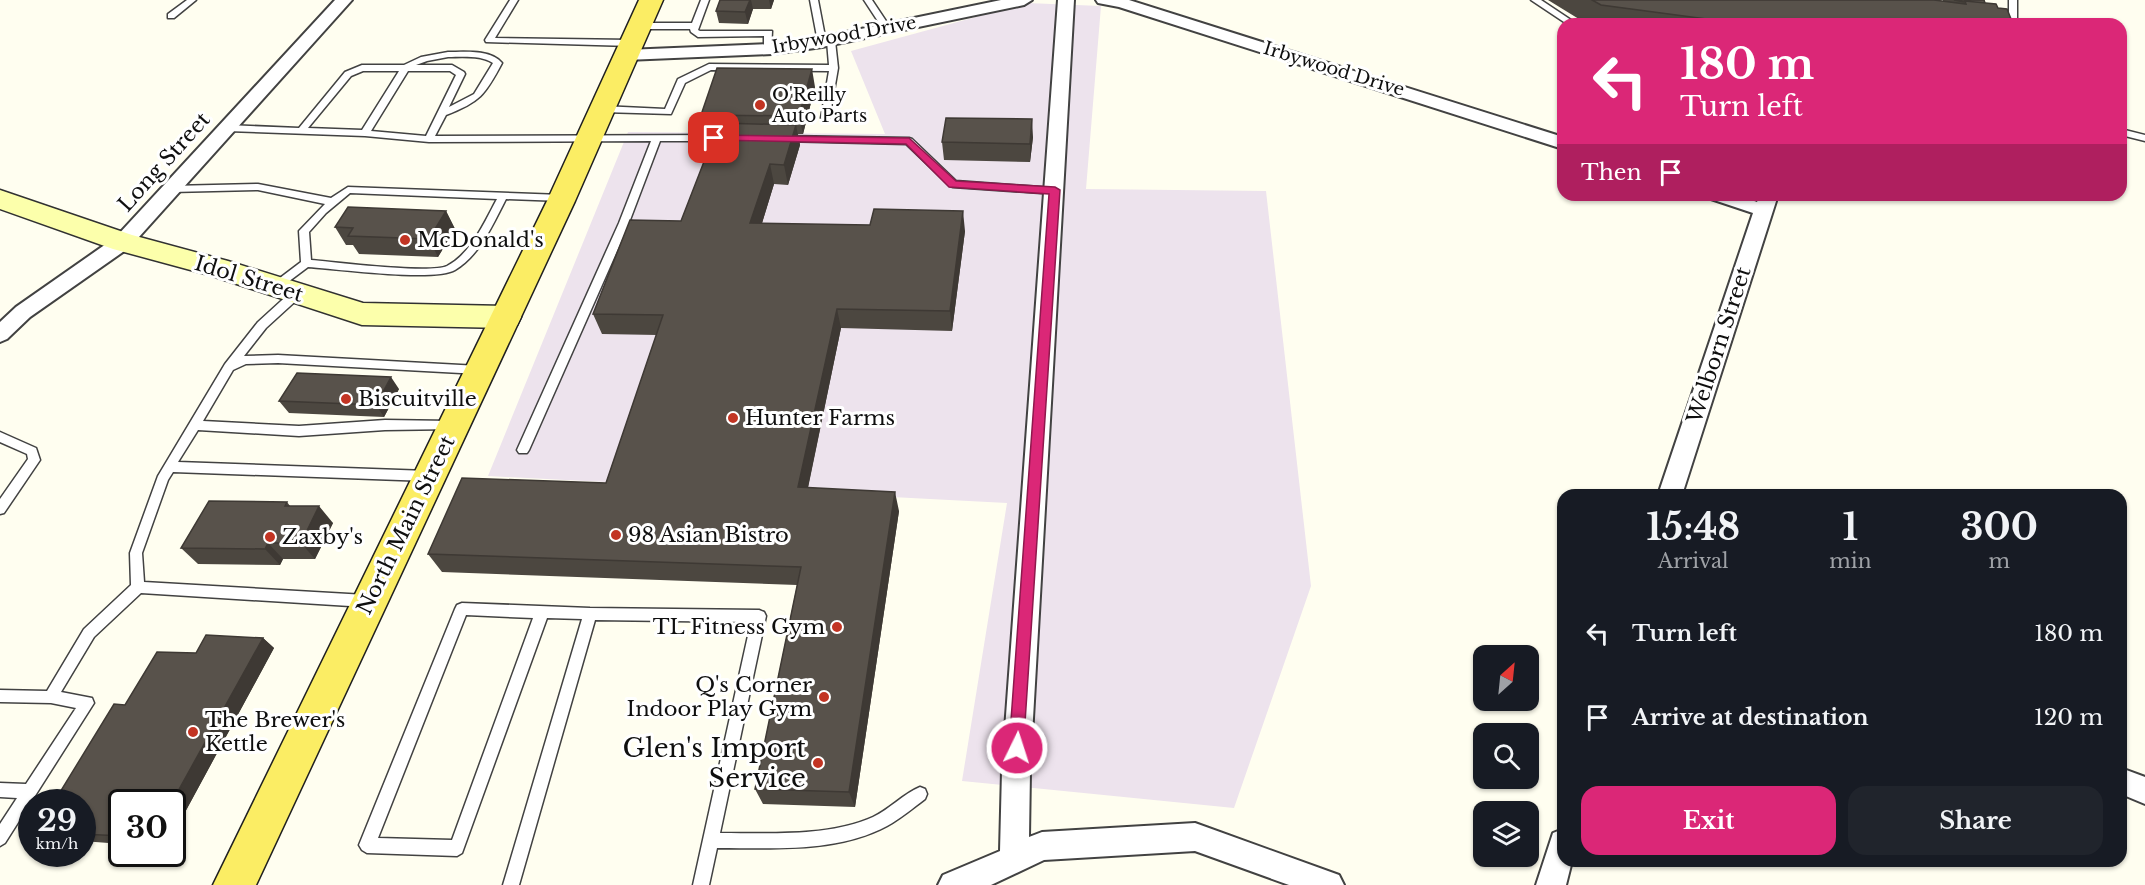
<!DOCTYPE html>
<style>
:root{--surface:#171b24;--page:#20242c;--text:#f1f3f6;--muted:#9ea1a6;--accent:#db2777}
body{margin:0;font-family:"Libre Baskerville",serif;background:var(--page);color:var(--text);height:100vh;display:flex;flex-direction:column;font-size:22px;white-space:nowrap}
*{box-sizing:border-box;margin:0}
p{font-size:20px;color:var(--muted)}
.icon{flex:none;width:33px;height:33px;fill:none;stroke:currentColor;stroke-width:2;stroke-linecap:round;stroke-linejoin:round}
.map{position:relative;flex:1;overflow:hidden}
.side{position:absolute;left:1557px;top:489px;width:570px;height:378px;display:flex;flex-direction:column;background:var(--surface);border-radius:18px;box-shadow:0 2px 4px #0004}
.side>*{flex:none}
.guide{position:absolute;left:1557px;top:18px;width:570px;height:183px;border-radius:18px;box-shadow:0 2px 4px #0004;background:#db2777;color:#fff;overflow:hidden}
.needle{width:39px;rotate:27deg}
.fabs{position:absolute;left:1473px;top:645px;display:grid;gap:12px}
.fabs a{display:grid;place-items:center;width:66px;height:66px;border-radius:12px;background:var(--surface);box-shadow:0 2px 4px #0004;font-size:30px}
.speed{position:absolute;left:18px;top:789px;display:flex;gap:12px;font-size:30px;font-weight:700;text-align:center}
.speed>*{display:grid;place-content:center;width:78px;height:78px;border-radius:50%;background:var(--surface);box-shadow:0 2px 4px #0004;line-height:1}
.speed small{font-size:15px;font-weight:400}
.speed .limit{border:3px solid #111;border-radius:9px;background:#fff;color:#111}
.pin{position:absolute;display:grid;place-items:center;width:51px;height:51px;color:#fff;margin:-26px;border-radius:12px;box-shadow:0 3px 9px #0006}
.me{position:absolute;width:66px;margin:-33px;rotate:4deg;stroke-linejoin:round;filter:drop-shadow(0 0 4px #0008)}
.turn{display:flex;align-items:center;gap:21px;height:126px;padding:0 24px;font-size:27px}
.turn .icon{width:78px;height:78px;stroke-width:2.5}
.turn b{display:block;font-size:42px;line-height:51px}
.then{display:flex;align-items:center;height:57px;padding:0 24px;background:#0003;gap:12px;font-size:22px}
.eta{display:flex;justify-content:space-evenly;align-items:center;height:102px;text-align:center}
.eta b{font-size:36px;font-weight:800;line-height:42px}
.button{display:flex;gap:12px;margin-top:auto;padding:12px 24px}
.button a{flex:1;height:69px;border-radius:18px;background:var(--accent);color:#fff;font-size:24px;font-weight:800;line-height:69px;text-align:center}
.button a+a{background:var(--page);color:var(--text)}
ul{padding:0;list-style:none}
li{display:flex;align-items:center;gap:18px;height:84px;padding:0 24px}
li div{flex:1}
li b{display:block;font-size:22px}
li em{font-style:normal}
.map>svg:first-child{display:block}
.industrial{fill:#ede3ed}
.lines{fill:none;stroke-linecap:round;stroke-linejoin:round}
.lane-casing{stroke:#424242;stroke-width:3}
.street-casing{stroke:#424242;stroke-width:4}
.secondary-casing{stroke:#313131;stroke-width:3}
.primary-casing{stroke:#202020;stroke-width:3}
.lane{fill:#fff;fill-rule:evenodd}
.street{fill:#fff;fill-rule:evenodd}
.secondary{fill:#fcffab;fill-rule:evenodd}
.primary{fill:#fbed64;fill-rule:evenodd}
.wall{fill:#4c4740}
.shaded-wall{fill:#3e3934}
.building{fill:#58524b;stroke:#3e3934;stroke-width:1.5}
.route{fill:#db2777;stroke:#8e194d;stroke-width:1.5}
.poi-dot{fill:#c23423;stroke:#fff;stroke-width:2}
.labels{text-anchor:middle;stroke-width:6;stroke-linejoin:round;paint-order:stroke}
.far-street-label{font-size:18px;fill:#0f0f0f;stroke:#fff}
.far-poi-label{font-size:18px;fill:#0f0f0f;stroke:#fff;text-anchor:start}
.street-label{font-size:21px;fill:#0f0f0f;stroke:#fff}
.poi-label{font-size:21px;fill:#0f0f0f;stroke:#fff;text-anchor:start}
.near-poi-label{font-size:26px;fill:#0f0f0f;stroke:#fff;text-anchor:end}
</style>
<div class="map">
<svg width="2145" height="885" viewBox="0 0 2145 885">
<rect width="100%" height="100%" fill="#fffef0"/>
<path class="industrial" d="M 1027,3 L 1101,6 L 1086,189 L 1266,191 L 1311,586 L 1234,808 L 962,781 L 1007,503 L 488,476 L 628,132 L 885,134 L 851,51 Z"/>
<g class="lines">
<g class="lane-casing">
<path id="lane" d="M 187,0 L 196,0 L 174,18 L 168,18 L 168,14 Z
M 510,0 L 518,0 L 495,38 L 631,40 L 635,43 L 631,46 L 486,42 L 485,40 Z
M 701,0 L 709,0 L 698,30 L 700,31 L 772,31 L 771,51 L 764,49 L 764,36 L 698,37 L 691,32 L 690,29 L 639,29 L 635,26 L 639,23 L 692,23 Z
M 810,0 L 818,0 L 826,42 L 825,44 L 818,42 Z
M 864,0 L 872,0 L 892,30 L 891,32 L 885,32 Z
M 1531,0 L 1541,0 L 1577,24 L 1567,24 Z
M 2009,0 L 2017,0 L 2017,24 L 2009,24 Z
M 831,38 L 835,41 L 838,68 L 829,120 L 823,120 L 821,118 L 829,71 L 711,70 L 685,83 L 671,114 L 602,112 L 597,109 L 602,106 L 665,109 L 678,79 L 709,64 L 829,65 L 827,41 Z
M 448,52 C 464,52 491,49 502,63 C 485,95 480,102 446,115 L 435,136 L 730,135 L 735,138 L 730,141 L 660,141 L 630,220 L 635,223 L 634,225 L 628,226 L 529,450 L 527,453 L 519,453 L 517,450 L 619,223 L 651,141 L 429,142 L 365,136 L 227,131 L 222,128 L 227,125 L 299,128 L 345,72 L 362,65 L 404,65 L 421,57 ZM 448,57 C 462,57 481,55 493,63 L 474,94 L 449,107 L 465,74 L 464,72 L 452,65 L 416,65 L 427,61 ZM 363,71 L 399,71 L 362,130 L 308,128 L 351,76 ZM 408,71 L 450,71 L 456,75 L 426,136 L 371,131 Z
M 2121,129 L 2145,135 L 2145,141 L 2121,135 Z
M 783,136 L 909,138 L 912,139 L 956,181 L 1055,188 L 1060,191 L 1055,194 L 953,187 L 950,186 L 906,144 L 780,141 L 780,137 Z
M 258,184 L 331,198 L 348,187 L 562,195 L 567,198 L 562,201 L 506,199 C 493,224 480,255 455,270 C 435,282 336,269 308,267 L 276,291 L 271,287 L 272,284 L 301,262 L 299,231 L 325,204 L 258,190 L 171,192 L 166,189 L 171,186 ZM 350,193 L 497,199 C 485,221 471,254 447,266 C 429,274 335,262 311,260 L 309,232 L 326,213 Z
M 296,290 L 300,291 L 301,294 L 300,297 L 266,328 L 244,356 L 278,355 L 479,366 L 485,370 L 479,374 L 278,363 L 246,364 L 233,370 L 203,421 L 299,426 L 385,420 L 451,421 L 455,423 L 457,426 L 455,429 L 385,430 L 299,436 L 198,430 L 178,462 L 428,471 L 432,473 L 434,476 L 432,479 L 428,481 L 173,472 L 168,480 L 142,553 L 144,582 L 366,595 L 371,597 L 373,601 L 371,605 L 366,607 L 141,593 L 94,637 L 61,692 L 92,698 L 94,703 L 5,843 L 0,846 L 0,824 L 17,798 L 0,797 L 0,783 L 26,784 L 76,708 L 51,703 L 0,702 L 0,690 L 47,691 L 84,629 L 131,585 L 130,553 L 158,476 L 225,364 L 258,322 L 292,291 Z
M 0,432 L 36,448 L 40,460 L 4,513 L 0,514 L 0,499 L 28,459 L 27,454 L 0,442 Z
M 462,603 L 590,608 L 759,610 L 764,612 L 766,616 L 720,833 C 767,833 829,837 873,817 C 890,809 903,794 920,787 L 925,789 L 927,794 L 925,799 C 913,808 900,819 887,826 C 837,853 772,848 717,848 L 709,885 L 693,885 L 751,622 L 595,620 L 519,885 L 503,885 L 582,619 L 547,618 L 462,853 L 457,856 L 367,853 L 362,850 L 359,845 L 455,609 L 457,605 ZM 466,615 L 533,618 L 452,840 L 378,838 Z"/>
</g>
<g class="street-casing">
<path id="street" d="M 335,0 L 352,0 L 130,247 L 30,317 L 7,339 L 0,342 L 0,322 L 16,307 L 116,237 Z
M 1001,0 L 1032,0 L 1024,5 L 822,47 L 772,54 L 626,60 L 618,55 L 626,50 L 772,44 L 822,37 Z
M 1058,0 L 1074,0 L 1030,771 L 1029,837 L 1042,832 L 1195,823 L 1339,875 L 1344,885 L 1289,885 L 1195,851 L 1044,860 L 991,885 L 938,885 L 943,875 L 1000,851 L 1002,771 Z
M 1096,0 L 1129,0 L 1563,137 L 1563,149 L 1119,7 L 1098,3 Z
M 1709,195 L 1738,195 L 1757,202 L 1760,195 L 1778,195 L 1682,495 L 1658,495 L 1753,213 L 1711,199 Z
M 2121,768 L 2145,777 L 2145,804 L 2121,794 Z
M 1563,829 L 1563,861 L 1572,861 L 1566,885 L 1536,885 L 1553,833 Z"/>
</g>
<g class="secondary-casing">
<path id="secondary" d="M 0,190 L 132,235 L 228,261 L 363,303 L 506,306 L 517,309 L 521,317 L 517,325 L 506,328 L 362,325 L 209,275 L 113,249 L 0,209 Z"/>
</g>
<g class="primary-casing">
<path id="primary" d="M 639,0 L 663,0 L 575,201 L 256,885 L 213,885 L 547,201 Z"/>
</g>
<use href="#lane" class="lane"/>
<use href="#street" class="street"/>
<use href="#secondary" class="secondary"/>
<use href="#primary" class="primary"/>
</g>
<path class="wall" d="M 720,0 L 774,0 L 771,9 L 753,9 L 748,24 L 719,23 L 716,11 Z
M 1548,0 L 1934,0 L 1943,1 L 1943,0 L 1984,0 L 1985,3 L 1998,8 L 2013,24 L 1587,24 Z
M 815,87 L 803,134 L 798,134 L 800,145 L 788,185 L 774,184 L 762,223 L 965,231 L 952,331 L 841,328 L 808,488 L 899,511 L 855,807 L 763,804 L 755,789 L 797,585 L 442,572 L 428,554 L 606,483 L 657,335 L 602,334 L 593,314 L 681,221 L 715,133 L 706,133 L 701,115 Z
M 1033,137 L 1030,162 L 944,160 L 942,142 Z
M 446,211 L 455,229 L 438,257 L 359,254 L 353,245 L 346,245 L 335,227 Z
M 399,389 L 384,417 L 289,413 L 279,401 Z
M 287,502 L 290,506 L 333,523 L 315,559 L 283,559 L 280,565 L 198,564 L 181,548 Z
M 263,638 L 274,648 L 177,827 L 122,802 L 122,844 L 82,841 L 82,802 L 125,705 L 196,653 Z"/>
<path class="shaded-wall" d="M 750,0 L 751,0 L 753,9 L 748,24 L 745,12 Z
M 769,0 L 774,0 L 771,9 Z
M 812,69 L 815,87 L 803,134 L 799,116 Z
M 1032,119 L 1033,137 L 1030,162 L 1030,144 Z
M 796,125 L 800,145 L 788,185 L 784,165 Z
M 770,164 L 774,184 L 756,243 L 750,223 Z
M 446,211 L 455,229 L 438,257 L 429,239 Z
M 963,211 L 965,231 L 952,331 L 950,311 Z
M 837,309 L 841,328 L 804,506 L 798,487 Z
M 391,377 L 399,389 L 384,417 L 376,405 Z
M 895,492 L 899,511 L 855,807 L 849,792 Z
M 319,506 L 333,523 L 315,559 L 301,543 Z
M 268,543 L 283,559 L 280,565 L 265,549 Z
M 263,638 L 274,648 L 177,827 L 172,831 L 172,802 Z"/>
<path class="building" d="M 720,0 L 750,0 L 745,12 L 716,11 Z
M 1592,0 L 1934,0 L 1966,4 L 1965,1 L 1996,4 L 1998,8 L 2007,9 L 2013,24 L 1744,24 L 1601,5 Z
M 1954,0 L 1984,0 L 1985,3 L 1965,1 L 1964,2 Z
M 717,68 L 812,69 L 799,116 L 701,115 Z
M 946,118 L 1032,119 L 1030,144 L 942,142 Z
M 719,123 L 796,125 L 784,165 L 770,164 L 750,223 L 870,225 L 874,209 L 963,211 L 950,311 L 837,309 L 798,487 L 895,492 L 849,792 L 755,789 L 801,567 L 428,554 L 462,478 L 606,483 L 663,315 L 593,314 L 630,220 L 681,221 Z
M 348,207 L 446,211 L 429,239 L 348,236 L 353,228 L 335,227 Z
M 297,373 L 391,377 L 376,405 L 279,401 Z
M 209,501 L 287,502 L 285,506 L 319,506 L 301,543 L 268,543 L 265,549 L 181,548 Z
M 206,635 L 263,638 L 172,802 L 122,802 L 122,836 L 82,834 L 82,802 L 54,802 L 114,704 L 125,705 L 157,652 L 196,653 Z"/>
<path class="route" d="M 714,135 L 909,138 L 956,181 L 1055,187 L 1060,190 L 1023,753 L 1017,755 L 1012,753 L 1009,748 L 1049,194 L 949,187 L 906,144 L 711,140 L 709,138 Z"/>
<g class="poi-dot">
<circle cx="760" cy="105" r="6"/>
<circle cx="405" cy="240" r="6"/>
<circle cx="346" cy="399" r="6"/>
<circle cx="733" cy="418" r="6"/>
<circle cx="616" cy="535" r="6"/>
<circle cx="270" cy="537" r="6"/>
<circle cx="837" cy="627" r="6"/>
<circle cx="824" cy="697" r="6"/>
<circle cx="193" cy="732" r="6"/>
<circle cx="818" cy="763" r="6"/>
</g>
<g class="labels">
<g class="far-street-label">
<text transform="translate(844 35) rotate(-10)" y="6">Irbywood Drive</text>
<text transform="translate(1334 69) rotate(17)" y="6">Irbywood Drive</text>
</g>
<g class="far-poi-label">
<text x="772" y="101">O'Reilly<tspan x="772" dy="21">Auto Parts</tspan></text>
</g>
<g class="street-label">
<text transform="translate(164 162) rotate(-48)" y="7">Long Street</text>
<text transform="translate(249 279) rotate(17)" y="7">Idol Street</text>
<text transform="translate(1719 345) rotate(-72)" y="7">Welborn Street</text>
<text transform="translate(406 525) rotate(-64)" y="7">North Main Street</text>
</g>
<g class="poi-label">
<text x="417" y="247">McDonald's</text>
<text x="358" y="406">Biscuitville</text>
<text x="745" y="425">Hunter Farms</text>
<text x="628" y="542">98 Asian Bistro</text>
<text x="282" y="544">Zaxby's</text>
<text x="825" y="634" text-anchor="end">TL Fitness Gym</text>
<text x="812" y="692" text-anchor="end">Q's Corner<tspan x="812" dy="24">Indoor Play Gym</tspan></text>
<text x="205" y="727">The Brewer's<tspan x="205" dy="24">Kettle</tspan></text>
</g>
<g class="near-poi-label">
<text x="806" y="757">Glen's Import<tspan x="806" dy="30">Service</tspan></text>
</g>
</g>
</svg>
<div class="fabs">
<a><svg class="needle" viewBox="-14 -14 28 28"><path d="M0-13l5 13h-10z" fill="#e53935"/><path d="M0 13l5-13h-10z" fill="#9ea1a6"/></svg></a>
<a><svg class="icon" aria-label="search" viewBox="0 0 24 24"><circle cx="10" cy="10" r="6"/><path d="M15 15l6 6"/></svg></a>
<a><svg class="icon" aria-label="layers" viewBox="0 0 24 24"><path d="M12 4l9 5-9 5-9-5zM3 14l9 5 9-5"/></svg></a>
</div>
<div class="speed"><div>29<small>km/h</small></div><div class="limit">30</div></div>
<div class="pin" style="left:714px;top:138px;background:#d93025"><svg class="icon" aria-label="arrive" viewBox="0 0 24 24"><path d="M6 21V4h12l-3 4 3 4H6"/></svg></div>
<svg class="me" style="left:1017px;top:748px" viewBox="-20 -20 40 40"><circle r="17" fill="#db2777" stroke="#fff" stroke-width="3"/><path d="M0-11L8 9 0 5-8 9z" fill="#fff"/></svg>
<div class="guide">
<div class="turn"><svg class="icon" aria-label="left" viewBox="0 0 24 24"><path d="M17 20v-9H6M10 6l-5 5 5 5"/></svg><div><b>180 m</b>Turn left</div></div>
<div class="then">Then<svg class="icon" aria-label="arrive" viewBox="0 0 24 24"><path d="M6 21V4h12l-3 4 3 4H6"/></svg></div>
</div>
<section class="side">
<div class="eta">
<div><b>15:48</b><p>Arrival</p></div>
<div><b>1</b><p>min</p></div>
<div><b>300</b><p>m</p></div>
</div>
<ul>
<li><svg class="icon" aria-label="left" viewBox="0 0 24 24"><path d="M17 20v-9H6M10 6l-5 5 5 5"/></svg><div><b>Turn left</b></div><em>180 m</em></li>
<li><svg class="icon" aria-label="arrive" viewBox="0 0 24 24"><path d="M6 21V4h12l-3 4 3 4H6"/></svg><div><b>Arrive at destination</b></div><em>120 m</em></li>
</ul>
<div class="button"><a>Exit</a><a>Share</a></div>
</section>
</div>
